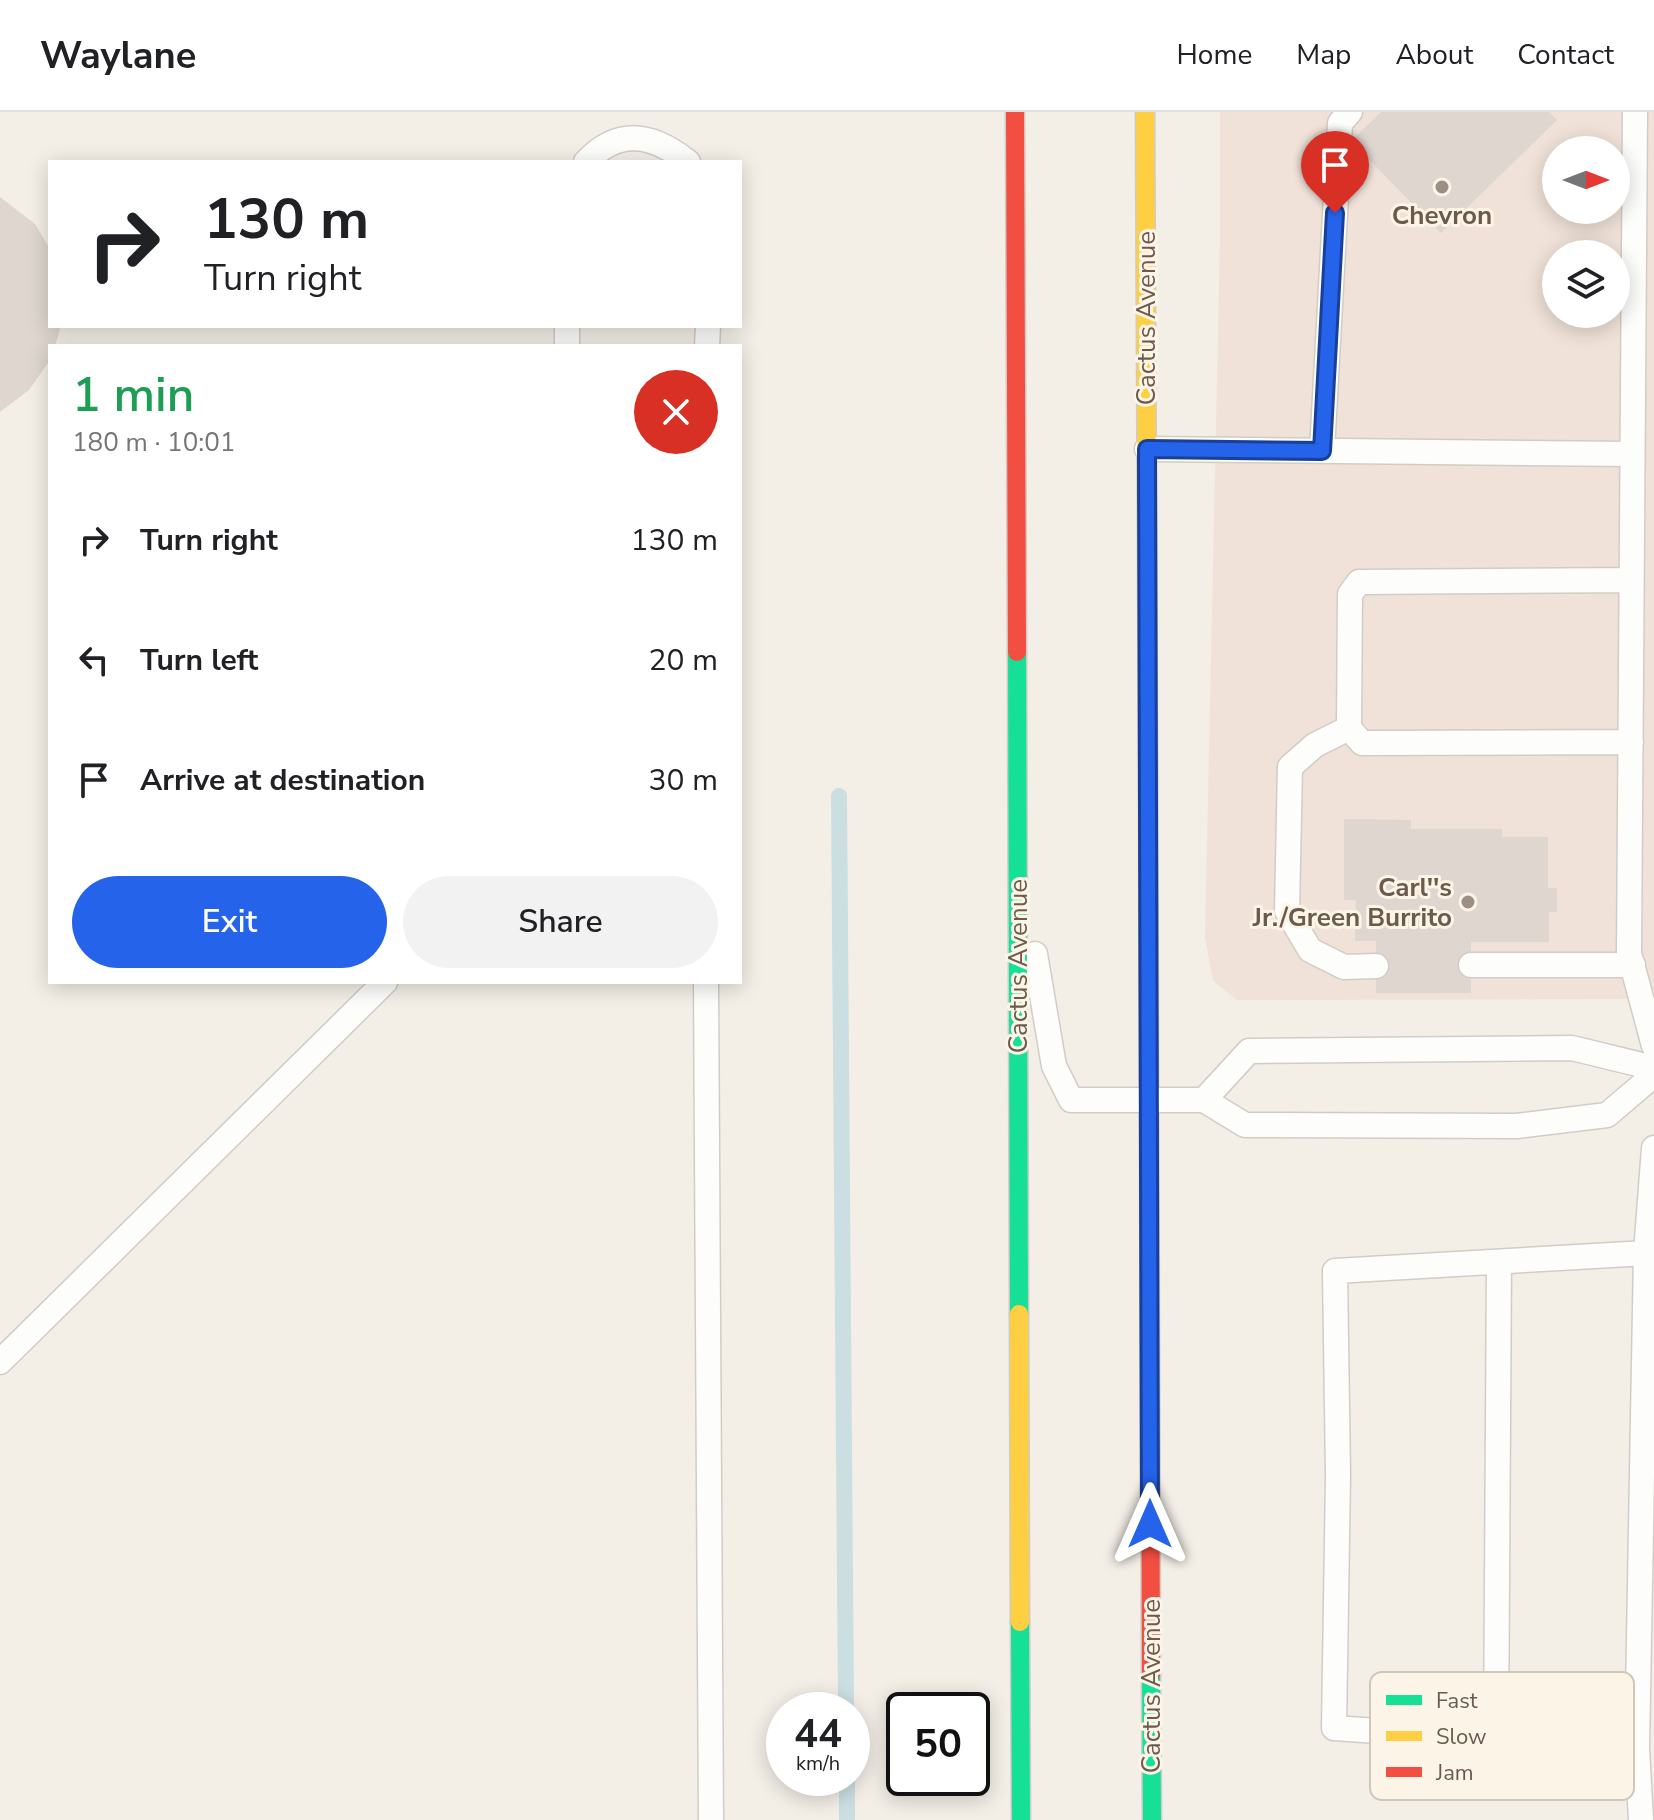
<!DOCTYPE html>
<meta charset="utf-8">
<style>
:root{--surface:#fff;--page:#f2f2f2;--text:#202124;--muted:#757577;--line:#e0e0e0;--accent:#2563eb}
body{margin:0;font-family:"Nunito Sans",sans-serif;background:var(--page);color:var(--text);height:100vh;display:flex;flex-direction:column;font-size:30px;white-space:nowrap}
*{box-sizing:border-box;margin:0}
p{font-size:26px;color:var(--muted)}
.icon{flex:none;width:44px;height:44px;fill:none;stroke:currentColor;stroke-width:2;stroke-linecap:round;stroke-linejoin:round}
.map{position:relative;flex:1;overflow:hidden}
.details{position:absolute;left:48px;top:232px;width:694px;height:640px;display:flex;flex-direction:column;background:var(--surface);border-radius:0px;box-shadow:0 4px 20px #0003}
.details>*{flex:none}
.top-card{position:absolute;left:48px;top:48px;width:694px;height:168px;border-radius:0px;box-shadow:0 4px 20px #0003;background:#fff;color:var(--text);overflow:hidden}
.needle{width:52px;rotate:90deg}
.controls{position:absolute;left:1542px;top:24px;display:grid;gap:16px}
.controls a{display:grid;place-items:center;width:88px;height:88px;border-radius:50%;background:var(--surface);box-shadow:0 4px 20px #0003;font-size:40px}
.speed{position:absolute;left:766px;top:1580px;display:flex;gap:16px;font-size:40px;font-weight:700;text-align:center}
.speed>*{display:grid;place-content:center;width:104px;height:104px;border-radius:50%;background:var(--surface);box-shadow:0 4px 20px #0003;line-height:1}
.speed small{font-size:20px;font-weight:400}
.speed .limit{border:4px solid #111;border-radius:12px;background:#fff;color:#111}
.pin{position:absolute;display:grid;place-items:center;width:68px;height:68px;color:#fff;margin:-82px -34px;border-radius:50% 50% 50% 0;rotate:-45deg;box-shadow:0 0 8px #0007}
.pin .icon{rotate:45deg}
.me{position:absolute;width:88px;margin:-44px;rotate:0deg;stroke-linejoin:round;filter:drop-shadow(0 0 6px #0008)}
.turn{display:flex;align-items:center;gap:28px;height:168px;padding:0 24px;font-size:36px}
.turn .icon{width:104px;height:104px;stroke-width:2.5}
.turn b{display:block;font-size:56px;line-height:68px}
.round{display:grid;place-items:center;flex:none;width:84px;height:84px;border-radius:42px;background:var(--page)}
.summary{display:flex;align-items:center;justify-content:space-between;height:136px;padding:0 24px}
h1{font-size:48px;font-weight:600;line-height:60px;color:#1e9e55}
.action{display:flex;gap:16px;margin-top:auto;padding:16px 24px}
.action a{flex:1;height:92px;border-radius:48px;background:var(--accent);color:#fff;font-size:32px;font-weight:600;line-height:92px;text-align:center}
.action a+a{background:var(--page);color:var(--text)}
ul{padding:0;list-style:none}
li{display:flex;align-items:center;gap:24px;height:120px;padding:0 24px}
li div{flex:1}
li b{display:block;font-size:30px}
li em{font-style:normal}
header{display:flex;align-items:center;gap:48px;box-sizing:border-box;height:112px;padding:0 40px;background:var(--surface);border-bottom:2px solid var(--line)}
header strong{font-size:38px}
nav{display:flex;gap:44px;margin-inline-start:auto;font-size:28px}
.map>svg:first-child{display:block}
.commercial{fill:#f0e2d8;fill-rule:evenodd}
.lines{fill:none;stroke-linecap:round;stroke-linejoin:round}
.stream{stroke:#cbdee1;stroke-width:16}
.building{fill:#ded6cf}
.lane-casing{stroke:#d2ccc6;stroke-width:27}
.fast-casing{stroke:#d1cbc4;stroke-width:21}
.slow-casing{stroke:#d1cbc4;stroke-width:21}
.jam-casing{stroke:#d1cbc4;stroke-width:21}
.lane{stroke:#fdfdfb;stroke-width:24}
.fast{stroke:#16e098;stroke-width:18}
.slow{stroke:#ffcf43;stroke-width:18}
.jam{stroke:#f24e42;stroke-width:18}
.route-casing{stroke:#184099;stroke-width:20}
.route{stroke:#2563eb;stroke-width:14}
.poi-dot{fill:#9b8e82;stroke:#fcf5e7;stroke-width:3}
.labels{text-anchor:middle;stroke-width:6;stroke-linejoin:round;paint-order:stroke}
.poi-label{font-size:26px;font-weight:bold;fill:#6c5a4c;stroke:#fcf5e7}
.street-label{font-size:26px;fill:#6c5a4c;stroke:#fcf5e7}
.key{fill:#fcf5e7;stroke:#d1c6b8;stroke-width:2}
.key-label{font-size:22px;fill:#6c5a4c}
</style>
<header>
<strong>Waylane</strong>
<nav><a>Home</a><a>Map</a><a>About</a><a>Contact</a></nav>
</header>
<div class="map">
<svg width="1654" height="1708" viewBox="0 0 1654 1708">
<rect width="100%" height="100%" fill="#f3efe7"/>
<path class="commercial" d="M 1220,0 L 1654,0 L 1654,887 L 1237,888 L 1213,869 L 1205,825 L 1220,127 ZM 1556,38 L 1616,38 L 1616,98 L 1556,98 ZM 1556,142 L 1616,142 L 1616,202 L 1556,202 Z"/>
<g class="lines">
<path class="stream" d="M 839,684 L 846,1598
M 847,1666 L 847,1708"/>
</g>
<path class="building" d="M 1381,0 L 1549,0 L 1557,8 L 1441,121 L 1351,29 Z
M 0,85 L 35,112 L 50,137 L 50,214 L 61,214 L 55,234 L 50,234 L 50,248 L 29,278 L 0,300 Z
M 1344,707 L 1411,708 L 1411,717 L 1502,717 L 1502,725 L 1548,725 L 1548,776 L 1557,776 L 1557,800 L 1549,800 L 1549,830 L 1471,830 L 1471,881 L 1376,881 L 1376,829 L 1355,829 L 1356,788 L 1344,788 Z"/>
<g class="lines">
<g class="lane-casing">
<path id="lane" d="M 1635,0 L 1629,841 L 1654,934
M 586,50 C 619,15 653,22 688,50
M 567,214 L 567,234
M 707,234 L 708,214
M 1147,337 L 1632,342
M 1322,339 L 1340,11 L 1350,0
M 1631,468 L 1359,470 L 1350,482 L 1349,616 L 1362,631 L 1631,630
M 1349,616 L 1315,633 L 1290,655 L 1287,799 L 1310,838 L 1344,855 L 1376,854
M 1035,842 L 1054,954 L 1071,988 L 1204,988 L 1245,1013 L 1517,1014 L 1607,1003 L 1654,963
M 1471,853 L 1633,853
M 706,870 L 711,1708
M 1204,988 L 1249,939 L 1572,936 L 1654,956
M 0,1250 L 385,870
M 1496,1628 L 1499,1150
M 1637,1637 L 1646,1141
M 1641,1708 L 1637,1637 L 1334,1616 L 1338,1364 L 1335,1159 L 1646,1141 L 1654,1036"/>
</g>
<g class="fast-casing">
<path id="fast" d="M 1017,540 L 1019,1202
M 1148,642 L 1149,982
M 1020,1510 L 1021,1708
M 1151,1562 L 1152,1708"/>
</g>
<g class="slow-casing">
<path id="slow" d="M 1145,0 L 1148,642
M 1019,1202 L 1020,1510"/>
</g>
<g class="jam-casing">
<path id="jam" d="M 1015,0 L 1017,540
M 1149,982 L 1151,1562"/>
</g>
<use href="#lane" class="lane"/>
<use href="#fast" class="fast"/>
<use href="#slow" class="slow"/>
<use href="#jam" class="jam"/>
</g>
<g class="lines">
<g class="route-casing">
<path id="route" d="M 1150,1412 L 1147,337 L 1322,339 L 1335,101"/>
</g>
<use href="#route" class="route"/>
</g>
<g class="poi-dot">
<circle cx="1442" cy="75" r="8"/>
<circle cx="1468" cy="790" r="8"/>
</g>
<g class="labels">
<g class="poi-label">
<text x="1442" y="112">Chevron</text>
<text x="1452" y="784" text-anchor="end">Carl''s<tspan x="1452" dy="30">Jr./Green Burrito</tspan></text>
</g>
<g class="street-label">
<text transform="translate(1146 206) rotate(-90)" y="9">Cactus Avenue</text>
<text transform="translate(1018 854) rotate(-90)" y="9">Cactus Avenue</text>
<text transform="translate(1151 1574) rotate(-90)" y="9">Cactus Avenue</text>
</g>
</g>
<rect x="1370" y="1560" width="264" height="128" rx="12" class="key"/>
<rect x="1386" y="1583" width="36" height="10" fill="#16e098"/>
<rect x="1386" y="1619" width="36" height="10" fill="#ffcf43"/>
<rect x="1386" y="1655" width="36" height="10" fill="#f24e42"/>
<g class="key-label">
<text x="1436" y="1596">Fast</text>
<text x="1436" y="1632">Slow</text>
<text x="1436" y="1668">Jam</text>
</g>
</svg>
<div class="controls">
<a><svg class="needle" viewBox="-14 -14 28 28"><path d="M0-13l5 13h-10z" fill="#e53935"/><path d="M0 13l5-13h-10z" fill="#757577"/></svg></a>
<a><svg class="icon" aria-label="layers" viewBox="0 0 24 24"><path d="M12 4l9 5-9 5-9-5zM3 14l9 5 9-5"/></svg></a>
</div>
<div class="speed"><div>44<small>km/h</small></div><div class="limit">50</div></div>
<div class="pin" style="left:1335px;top:101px;background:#d93025"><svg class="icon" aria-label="arrive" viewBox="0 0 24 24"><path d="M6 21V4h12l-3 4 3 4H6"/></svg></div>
<svg class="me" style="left:1150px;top:1412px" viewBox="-20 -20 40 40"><path d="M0-17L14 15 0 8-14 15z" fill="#2563eb" stroke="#fff" stroke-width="4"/></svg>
<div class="top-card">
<div class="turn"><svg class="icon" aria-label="right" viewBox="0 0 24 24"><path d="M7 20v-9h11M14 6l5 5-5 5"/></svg><div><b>130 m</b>Turn right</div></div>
</div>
<section class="details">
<div class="summary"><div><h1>1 min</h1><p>180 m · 10:01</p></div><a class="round" style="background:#d93025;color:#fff"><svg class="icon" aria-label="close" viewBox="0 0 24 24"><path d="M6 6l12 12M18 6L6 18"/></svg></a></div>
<ul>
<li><svg class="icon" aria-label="right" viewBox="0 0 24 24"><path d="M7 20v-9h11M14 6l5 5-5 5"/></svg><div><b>Turn right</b></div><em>130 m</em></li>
<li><svg class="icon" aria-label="left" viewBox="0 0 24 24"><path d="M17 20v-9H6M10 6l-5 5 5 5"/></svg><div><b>Turn left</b></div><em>20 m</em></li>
<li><svg class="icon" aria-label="arrive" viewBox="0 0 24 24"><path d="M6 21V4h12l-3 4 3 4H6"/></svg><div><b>Arrive at destination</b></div><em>30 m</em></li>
</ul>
<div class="action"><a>Exit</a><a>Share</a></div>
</section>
</div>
